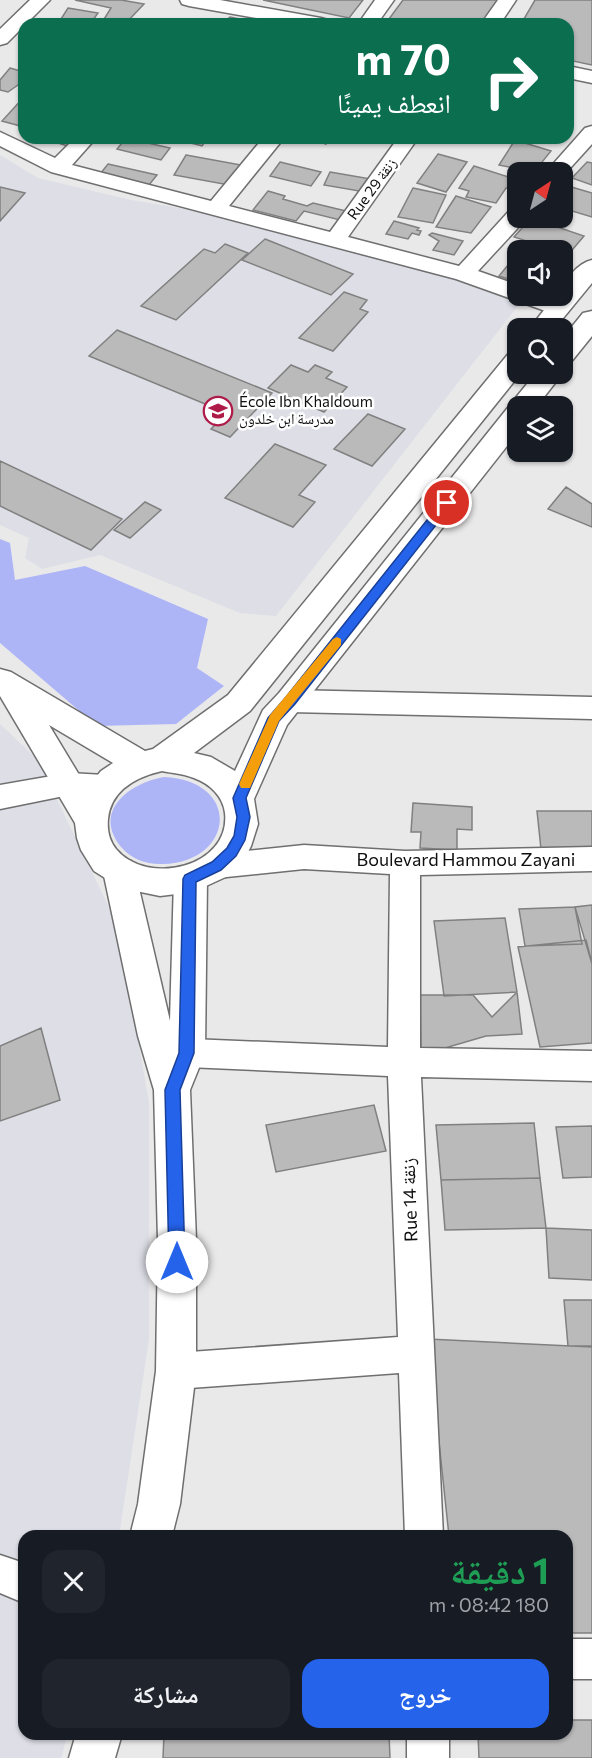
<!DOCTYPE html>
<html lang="ar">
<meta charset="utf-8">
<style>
:root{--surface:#171b24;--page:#20242c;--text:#f1f3f6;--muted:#9ea1a6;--accent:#2563eb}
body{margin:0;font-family:Commissioner,"Noto Naskh Arabic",sans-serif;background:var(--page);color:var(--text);direction:rtl;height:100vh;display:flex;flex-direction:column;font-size:22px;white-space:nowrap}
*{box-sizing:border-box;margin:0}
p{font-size:20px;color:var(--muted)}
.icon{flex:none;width:33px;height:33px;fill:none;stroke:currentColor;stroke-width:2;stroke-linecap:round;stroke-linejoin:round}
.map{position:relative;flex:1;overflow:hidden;direction:ltr}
.sheet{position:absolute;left:18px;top:1530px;width:555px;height:210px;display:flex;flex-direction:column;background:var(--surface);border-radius:18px;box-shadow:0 2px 4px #0004;direction:rtl}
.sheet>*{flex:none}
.guide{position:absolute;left:18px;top:18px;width:556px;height:126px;border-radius:18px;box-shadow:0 2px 4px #0004;direction:rtl;background:#0b6e4f;color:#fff;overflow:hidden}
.needle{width:39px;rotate:36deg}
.buttons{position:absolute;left:507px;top:162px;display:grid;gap:12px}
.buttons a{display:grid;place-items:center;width:66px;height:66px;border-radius:12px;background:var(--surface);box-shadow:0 2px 4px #0004;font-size:30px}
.pin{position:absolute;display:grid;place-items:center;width:51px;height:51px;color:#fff;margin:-26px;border:3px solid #fff;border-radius:50%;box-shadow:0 2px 6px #0007}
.me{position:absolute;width:66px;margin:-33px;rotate:0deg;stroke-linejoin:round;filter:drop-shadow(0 0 4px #0008)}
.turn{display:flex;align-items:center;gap:21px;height:126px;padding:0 24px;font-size:27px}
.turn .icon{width:78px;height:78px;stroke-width:2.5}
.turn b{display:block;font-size:42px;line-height:51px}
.round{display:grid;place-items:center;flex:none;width:63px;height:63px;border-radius:18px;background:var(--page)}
.summary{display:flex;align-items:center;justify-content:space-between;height:102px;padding:0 24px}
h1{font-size:36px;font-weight:700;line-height:45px;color:#1e9e55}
.cta{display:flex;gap:12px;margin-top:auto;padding:12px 24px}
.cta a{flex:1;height:69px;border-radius:18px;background:var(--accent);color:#fff;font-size:24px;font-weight:700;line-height:69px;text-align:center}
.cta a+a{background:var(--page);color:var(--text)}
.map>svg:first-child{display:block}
.built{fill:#dddee6}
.green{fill:#adb5f6}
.building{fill:#bbbaba;stroke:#818080;stroke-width:1.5}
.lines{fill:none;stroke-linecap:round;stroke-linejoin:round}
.minor-casing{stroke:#6f6f70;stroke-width:3}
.tertiary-casing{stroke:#6f6f70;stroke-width:3}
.secondary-casing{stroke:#6f6f70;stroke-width:3}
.minor{fill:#fff;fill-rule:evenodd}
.tertiary{fill:#fff;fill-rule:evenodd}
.secondary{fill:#fff;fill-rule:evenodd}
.route{fill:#2563eb;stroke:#184099;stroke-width:1.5}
.slow{fill:#f59e0b}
.labels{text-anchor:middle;stroke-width:5;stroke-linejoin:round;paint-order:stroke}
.far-street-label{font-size:15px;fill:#0e0e0f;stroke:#fff}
.far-poi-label{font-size:15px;fill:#0e0e0f;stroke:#fff;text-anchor:start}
.street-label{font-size:18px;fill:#0e0e0f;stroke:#fff}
</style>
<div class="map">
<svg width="592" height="1758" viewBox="0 0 592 1758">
<rect width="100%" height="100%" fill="#e9e9ea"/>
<path class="built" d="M 0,155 L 38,178 L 131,200 L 264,222 L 524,298 L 276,616 L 240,613 L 100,555 L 42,569 L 25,558 L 29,538 L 0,525 Z
M 0,724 L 38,760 L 117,924 L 149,1102 L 149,1339 L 119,1536 L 24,1536 L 24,1734 L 68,1734 L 61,1758 L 0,1758 Z"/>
<path class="green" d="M 0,539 L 10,543 L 15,580 L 85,566 L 208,619 L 197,668 L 224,686 L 176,724 L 97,726 L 0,643 Z
M 164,777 C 243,781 234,862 163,864 C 148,865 131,859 122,848 C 91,812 129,783 164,777 Z"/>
<path class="building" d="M 75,0 L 121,0 L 144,4 L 125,24 L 101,24 L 111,8 Z
M 263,0 L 363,0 L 349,18 Z
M 403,0 L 500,0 L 484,24 L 386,23 Z
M 535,0 L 592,0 L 592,65 L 568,60 L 568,24 L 521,24 Z
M 68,8 L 98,13 L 90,24 L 59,22 Z
M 230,17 L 263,24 L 221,24 Z
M 10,68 L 24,72 L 24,86 L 18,85 L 8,92 L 0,90 L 0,80 Z
M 24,97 L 24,127 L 2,121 Z
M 52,138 L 79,138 L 70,147 L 49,140 Z
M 126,138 L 170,148 L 161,160 L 117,149 Z
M 195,138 L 249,138 L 231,142 L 207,139 L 202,146 L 191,143 Z
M 330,138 L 326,144 L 311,139 L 308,141 L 298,139 Z
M 515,140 L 551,151 L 534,172 L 499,165 Z
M 438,154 L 467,162 L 446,192 L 417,183 Z
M 186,155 L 241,165 L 229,185 L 174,175 Z
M 280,162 L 321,172 L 311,186 L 270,176 Z
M 587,162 L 592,163 L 592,185 L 572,178 Z
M 108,164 L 157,175 L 149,185 L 100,174 Z
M 474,166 L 518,180 L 518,191 L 506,188 L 496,203 L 466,197 L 469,191 L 459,188 Z
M 330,172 L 371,179 L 365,192 L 324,185 Z
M 568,186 L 592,193 L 592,217 L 562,208 L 562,192 Z
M 0,187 L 25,193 L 0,221 Z
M 413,188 L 446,195 L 433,223 L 398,217 Z
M 268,191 L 285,196 L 283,199 L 307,206 L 313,203 L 346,211 L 340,220 L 304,211 L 296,221 L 253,210 Z
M 456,196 L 491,207 L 471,233 L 436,227 Z
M 531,218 L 584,236 L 568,255 L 562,253 L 562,250 L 554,250 L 514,237 Z
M 394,221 L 419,228 L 417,230 L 421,231 L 419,235 L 412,233 L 408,239 L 386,234 Z
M 432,233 L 463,241 L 454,255 L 433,250 L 439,241 L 429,235 Z
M 265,239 L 353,274 L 331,295 L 242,260 Z
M 225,244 L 248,253 L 176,320 L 141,306 L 204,249 L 215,253 Z
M 517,254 L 518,282 L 499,276 Z
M 562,269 L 576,273 L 562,291 Z
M 344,292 L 367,300 L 360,309 L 368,312 L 333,351 L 299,338 Z
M 117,330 L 272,393 L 230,437 L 211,429 L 227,413 L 89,356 Z
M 291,365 L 308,372 L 315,365 L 332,372 L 326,378 L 347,387 L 324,412 L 268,388 Z
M 368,414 L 405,429 L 372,466 L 334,449 Z
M 275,444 L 326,465 L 299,495 L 315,502 L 293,527 L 225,498 Z
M 0,461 L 122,519 L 91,550 L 0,506 Z
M 566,487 L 592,504 L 592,527 L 548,509 Z
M 145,502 L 161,510 L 130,538 L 114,530 Z
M 413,803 L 472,807 L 472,830 L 457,829 L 457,850 L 420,848 L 421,832 L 411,832 Z
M 537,811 L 592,811 L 592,849 L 541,849 Z
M 592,905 L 592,964 L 575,907 Z
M 575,907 L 582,944 L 525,946 L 519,909 Z
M 505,918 L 517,992 L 444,996 L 434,921 Z
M 586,940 L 592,963 L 592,1043 L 540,1047 L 518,947 Z
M 517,992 L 522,1034 L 486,1036 L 421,1055 L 420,995 L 473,995 L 492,1017 Z
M 41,1028 L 60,1100 L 0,1121 L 0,1046 Z
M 374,1105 L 386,1151 L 276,1172 L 266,1125 Z
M 534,1123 L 540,1178 L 441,1180 L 436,1125 Z
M 592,1126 L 592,1177 L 563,1178 L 556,1127 Z
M 540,1178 L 546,1228 L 445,1230 L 441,1180 Z
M 546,1228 L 592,1230 L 592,1280 L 549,1278 Z
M 564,1300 L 592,1300 L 592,1346 L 568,1346 Z
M 428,1339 L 592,1347 L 592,1633 L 567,1633 L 567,1536 L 449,1536 Z
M 567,1720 L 592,1720 L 592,1758 L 479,1758 L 478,1734 L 567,1734 Z
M 164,1734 L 389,1734 L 390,1758 L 163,1758 Z"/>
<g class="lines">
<g class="minor-casing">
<path id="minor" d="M 30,0 L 50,0 L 7,43 L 0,45 L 0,29 Z
M 180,0 L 220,0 L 321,18 L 328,20 L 330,24 L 290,24 L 189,6 L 182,4 Z
M 375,0 L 394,0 L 377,24 L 358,24 Z
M 498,0 L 516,0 L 500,24 L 481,24 Z
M 568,66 L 592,71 L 592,83 L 568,78 Z
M 592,126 L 592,144 L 563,176 L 562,172 L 546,172 L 585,128 Z
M 0,132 L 55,158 L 75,138 L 96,138 L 72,165 L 211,201 L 263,138 L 284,138 L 229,206 L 330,232 L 398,138 L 418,138 L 348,237 L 459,266 L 510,210 L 518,209 L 518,218 L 527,218 L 478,271 L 518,285 L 518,296 C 534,296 560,293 570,308 L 567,313 L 559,315 L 551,313 L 456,279 L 51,172 L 0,146 Z
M 290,690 L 592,697 L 592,719 L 290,712 L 280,709 L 276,701 L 280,693 Z
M 69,773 L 105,775 L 115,778 L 119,786 L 115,794 L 105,797 L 69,795 L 0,809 L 0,785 Z
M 304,845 L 405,851 L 592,847 L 592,871 L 420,875 L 420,1048 L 592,1051 L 592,1081 L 421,1077 L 443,1536 L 405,1536 L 399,1373 L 176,1389 L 163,1384 L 158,1371 L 163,1358 L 176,1353 L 398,1337 L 388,1076 L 187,1067 L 155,1052 L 150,1042 L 155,1032 L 166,1028 L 191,1039 L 388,1047 L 390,874 L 304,869 L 217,878 L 206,875 L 202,866 L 206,857 L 217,854 Z
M 0,1555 L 24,1563 L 24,1603 L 0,1593 Z
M 567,1639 L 592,1639 L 592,1679 L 567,1679 Z
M 407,1734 L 449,1734 L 449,1758 L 407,1758 Z"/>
</g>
<g class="tertiary-casing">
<path id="tertiary" d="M 119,857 L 131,861 L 135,871 L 170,1021 L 174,879 L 178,869 L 190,865 L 202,869 L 207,879 L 205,1053 L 190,1090 L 196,1240 L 196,1371 L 180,1504 L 172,1536 L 130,1536 L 138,1504 L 156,1371 L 158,1240 L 154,1090 L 138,1036 L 103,871 L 107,861 Z
M 76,1734 L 122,1734 L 115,1758 L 69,1758 Z"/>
</g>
<g class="secondary-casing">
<path id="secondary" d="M 592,260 L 592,283 L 555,328 L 530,328 L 555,296 L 562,296 C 562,281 578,263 592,260 Z
M 592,311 L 592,336 L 571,362 L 562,364 L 562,339 L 583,313 Z
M 518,351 L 518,374 L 520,374 L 250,711 L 194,753 L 211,757 L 235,771 L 263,710 L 279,693 L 514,400 L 535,374 L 562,374 L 537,406 L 518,406 L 518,432 L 287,725 L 254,799 L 258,824 L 251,846 L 246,856 L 230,875 L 193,892 L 160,896 L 131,890 L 113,883 L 94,871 L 81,850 L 77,838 L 75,823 L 0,696 L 0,669 L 11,672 L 145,751 L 153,749 L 228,695 L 509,353 ZM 49,725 L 113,763 L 101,771 L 87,788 ZM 162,771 C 172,773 184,774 194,778 C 210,784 223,796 225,813 C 231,867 147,887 116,849 C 109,840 107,830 108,819 C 111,790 136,777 162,771 Z"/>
</g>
<use href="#minor" class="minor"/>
<use href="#tertiary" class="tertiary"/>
<use href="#secondary" class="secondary"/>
</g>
<path class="route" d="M 447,499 L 451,500 L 451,506 L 295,704 L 279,721 L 246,798 L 250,817 L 245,840 L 236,856 L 221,870 L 196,882 L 194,1053 L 180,1090 L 185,1262 L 182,1267 L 177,1270 L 171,1267 L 169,1262 L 165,1090 L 179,1053 L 183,879 L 185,875 L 212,862 L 227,848 L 234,836 L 237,817 L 233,798 L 268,718 L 286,697 L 443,500 Z"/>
<path class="slow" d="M 337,637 L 341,639 L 341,645 L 279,721 L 250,788 L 241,788 L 239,784 L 270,715 L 333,639 Z"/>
<defs>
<g id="school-ring" transform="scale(1.5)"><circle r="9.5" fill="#fff" stroke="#ae1b48" stroke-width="1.5"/><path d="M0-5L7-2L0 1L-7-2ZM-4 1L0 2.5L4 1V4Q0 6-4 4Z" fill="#ae1b48"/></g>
</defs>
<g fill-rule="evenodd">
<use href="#school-ring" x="218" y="411"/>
</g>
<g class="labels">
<g class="far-street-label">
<text transform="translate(372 189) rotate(-54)" y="5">Rue 29 زنقة</text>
</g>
<g class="far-poi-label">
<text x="239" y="407">École Ibn Khaldoum<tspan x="239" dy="17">مدرسة ابن خلدون</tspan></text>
</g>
<g class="street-label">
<text x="466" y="866">Boulevard Hammou Zayani</text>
<text transform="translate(410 1200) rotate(-92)" y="6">Rue 14 زنقة</text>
</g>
</g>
</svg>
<div class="buttons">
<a><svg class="needle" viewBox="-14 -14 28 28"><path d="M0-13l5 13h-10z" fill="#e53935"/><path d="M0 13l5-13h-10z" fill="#9ea1a6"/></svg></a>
<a><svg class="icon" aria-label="sound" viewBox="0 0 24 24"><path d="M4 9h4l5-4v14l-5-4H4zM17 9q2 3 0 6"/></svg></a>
<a><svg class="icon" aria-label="search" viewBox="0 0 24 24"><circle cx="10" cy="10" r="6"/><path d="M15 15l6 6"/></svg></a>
<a><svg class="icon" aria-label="layers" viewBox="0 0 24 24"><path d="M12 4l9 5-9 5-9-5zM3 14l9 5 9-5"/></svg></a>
</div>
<div class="pin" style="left:447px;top:503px;background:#d93025"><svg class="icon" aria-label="arrive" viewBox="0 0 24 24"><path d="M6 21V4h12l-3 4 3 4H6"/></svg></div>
<svg class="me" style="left:177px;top:1262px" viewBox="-20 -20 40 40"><circle r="19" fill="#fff"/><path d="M0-13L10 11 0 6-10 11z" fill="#2563eb"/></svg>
<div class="guide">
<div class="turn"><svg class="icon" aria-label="right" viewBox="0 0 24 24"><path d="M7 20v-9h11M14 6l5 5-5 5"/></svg><div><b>70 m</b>انعطف يمينًا</div></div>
</div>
<section class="sheet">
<div class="summary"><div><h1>1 دقيقة</h1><p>180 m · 08:42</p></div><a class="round"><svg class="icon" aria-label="close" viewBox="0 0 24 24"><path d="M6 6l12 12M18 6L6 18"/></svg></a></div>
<div class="cta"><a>خروج</a><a>مشاركة</a></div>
</section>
</div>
